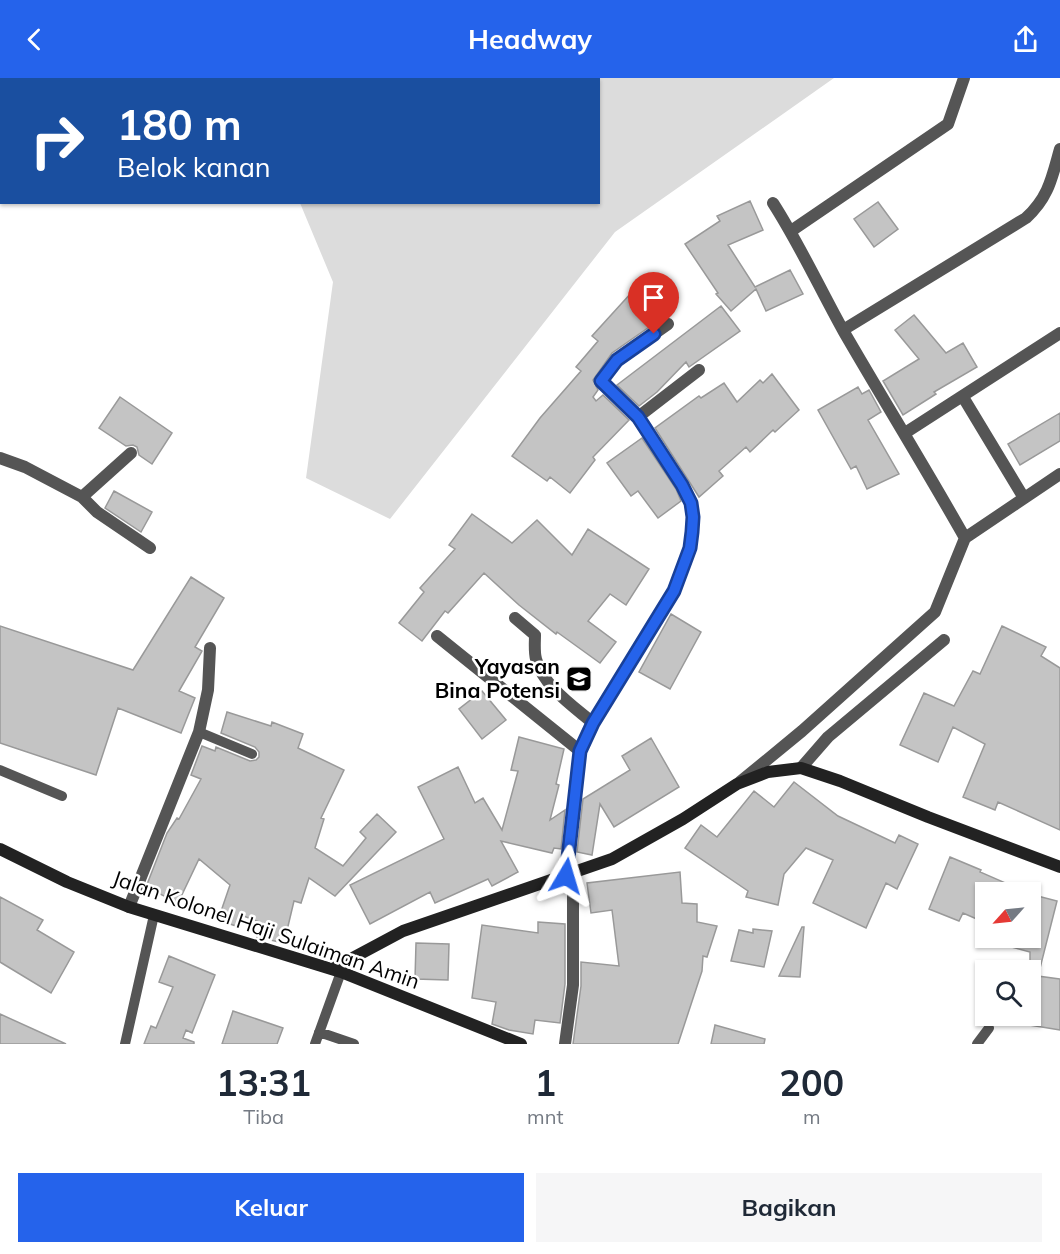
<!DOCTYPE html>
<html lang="id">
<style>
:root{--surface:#fff;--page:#f6f6f7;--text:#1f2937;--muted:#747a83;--accent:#2563eb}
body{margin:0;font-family:Mulish,sans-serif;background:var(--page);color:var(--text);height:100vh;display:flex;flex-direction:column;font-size:22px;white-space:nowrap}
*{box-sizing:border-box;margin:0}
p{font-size:20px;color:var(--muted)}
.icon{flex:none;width:33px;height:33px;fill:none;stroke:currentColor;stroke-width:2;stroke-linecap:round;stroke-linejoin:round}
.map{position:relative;height:966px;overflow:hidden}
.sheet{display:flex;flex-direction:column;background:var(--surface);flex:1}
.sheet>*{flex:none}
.top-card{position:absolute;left:0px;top:0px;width:600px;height:126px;box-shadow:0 2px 4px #0004;background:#1a4fa0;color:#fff;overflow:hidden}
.needle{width:39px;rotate:243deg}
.buttons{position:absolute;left:975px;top:804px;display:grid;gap:12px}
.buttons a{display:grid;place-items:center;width:66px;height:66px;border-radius:0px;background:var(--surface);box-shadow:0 2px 4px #0004;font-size:30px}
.pin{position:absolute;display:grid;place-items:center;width:51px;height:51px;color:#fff;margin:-62px -26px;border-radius:50% 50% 50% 0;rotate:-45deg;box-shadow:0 0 6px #0007}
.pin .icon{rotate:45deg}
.me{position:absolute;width:66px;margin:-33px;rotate:7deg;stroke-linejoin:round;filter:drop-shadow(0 0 4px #0008)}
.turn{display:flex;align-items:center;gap:21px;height:126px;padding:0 18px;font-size:27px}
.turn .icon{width:78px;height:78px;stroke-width:2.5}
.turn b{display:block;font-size:42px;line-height:51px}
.eta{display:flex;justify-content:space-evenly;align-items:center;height:102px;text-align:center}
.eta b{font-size:36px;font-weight:700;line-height:42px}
.button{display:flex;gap:12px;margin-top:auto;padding:12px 18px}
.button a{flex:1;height:69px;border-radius:0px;background:var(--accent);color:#fff;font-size:24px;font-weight:700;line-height:69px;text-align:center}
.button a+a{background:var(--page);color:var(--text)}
header{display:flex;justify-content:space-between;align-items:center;height:78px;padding:0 18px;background:var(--accent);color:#fff;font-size:27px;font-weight:700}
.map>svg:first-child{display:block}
.green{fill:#dcdcdc}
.building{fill:#c4c4c4;stroke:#999;stroke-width:1.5}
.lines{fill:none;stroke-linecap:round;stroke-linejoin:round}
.lane{stroke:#555;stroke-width:10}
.street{stroke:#555;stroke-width:12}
.secondary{stroke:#222;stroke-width:12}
.route-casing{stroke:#184099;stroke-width:15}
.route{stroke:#2563eb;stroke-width:10}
.labels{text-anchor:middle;stroke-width:5;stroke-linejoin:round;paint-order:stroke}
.poi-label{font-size:21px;font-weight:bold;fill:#000;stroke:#fff;text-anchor:end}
.street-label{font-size:21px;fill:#000;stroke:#fff}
</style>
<header><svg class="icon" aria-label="back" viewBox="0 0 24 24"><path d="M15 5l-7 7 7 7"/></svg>Headway<svg class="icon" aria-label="share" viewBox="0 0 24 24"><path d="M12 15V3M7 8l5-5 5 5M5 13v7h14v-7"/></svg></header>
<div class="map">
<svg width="1060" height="966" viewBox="0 0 1060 966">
<rect width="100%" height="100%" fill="#fff"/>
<path class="green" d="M 248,0 L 834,0 L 615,154 L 390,441 L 306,400 L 333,204 L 300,125 L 598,124 L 598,2 Z"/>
<path class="building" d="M 750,123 L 763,152 L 728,167 L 755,209 L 790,192 L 803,216 L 766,233 L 756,211 L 731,233 L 716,216 L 718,215 L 685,166 L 720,143 L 717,138 Z
M 878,124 L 898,151 L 874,169 L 854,141 Z
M 632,214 L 660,237 L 652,247 L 612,275 L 593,302 L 598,312 L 593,319 L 596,323 L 603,317 L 629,342 L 593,379 L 595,382 L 570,415 L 550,399 L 547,403 L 512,378 L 540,340 L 581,293 L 576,289 L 598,263 L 592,258 Z
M 721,228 L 740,253 L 689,289 L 686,284 L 657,314 L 639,328 L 617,307 Z
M 914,237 L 946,275 L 963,265 L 977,289 L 934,314 L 936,316 L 903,337 L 883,303 L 919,281 L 895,252 Z
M 772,296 L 799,332 L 775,354 L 773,352 L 750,374 L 746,369 L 719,393 L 723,398 L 699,419 L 655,350 L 699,318 L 701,320 L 724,305 L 737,324 L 760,302 L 763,305 Z
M 858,309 L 862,316 L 869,312 L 881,334 L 868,342 L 899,396 L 867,411 L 856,388 L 851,391 L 818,332 Z
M 120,319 L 172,355 L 152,386 L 139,377 L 137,369 L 133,367 L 126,368 L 99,350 Z
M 1060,335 L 1060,363 L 1020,387 L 1008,366 Z
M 642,360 L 676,411 L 681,423 L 658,440 L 638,413 L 631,418 L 607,385 Z
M 114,413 L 152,434 L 141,454 L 105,430 Z
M 472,436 L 512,465 L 537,442 L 572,477 L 588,451 L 649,491 L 626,527 L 610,516 L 588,543 L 616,564 L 600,585 L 557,554 L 556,556 L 519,527 L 484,495 L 448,535 L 445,533 L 422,563 L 399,545 L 424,514 L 420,510 L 455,471 L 449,467 Z
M 191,499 L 224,520 L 195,569 L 202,573 L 201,575 L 179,613 L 195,620 L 181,655 L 118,630 L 96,697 L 0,665 L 0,548 L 133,592 Z
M 671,536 L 701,554 L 670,611 L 639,594 Z
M 1002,548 L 1046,569 L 1041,578 L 1060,590 L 1060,752 L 998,724 L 995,732 L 963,719 L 985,666 L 953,649 L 938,684 L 900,667 L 924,615 L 954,628 L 973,593 L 980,596 Z
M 482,613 L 506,642 L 482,661 L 459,631 Z
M 227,634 L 271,648 L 272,644 L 303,656 L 298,670 L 344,692 L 321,740 L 324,741 L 315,770 L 343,788 L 366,760 L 360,754 L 377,736 L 396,754 L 335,818 L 309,800 L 301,825 L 294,823 L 284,865 L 257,859 L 262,845 L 241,837 L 236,848 L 218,842 L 230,807 L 199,781 L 178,825 L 146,809 L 167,755 L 177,740 L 179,741 L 201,701 L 191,697 L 202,668 L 215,673 L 216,669 L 250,683 L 256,682 L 259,679 L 259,674 L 255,669 L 221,655 Z
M 519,659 L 564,671 L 556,706 L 559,707 L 550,742 L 565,732 L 561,771 L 554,770 L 552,775 L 501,763 L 518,794 L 492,808 L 488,801 L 435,825 L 430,814 L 370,846 L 350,807 L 444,761 L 418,709 L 458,689 L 475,725 L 483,720 L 502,752 L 518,693 L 511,692 Z
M 651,660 L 679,709 L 614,749 L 600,726 L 592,777 L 577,774 L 583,721 L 630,692 L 622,678 Z
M 794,704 L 838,738 L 895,765 L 899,757 L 918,766 L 897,811 L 886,805 L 866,850 L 813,825 L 833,782 L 806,770 L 784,796 L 778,827 L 746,819 L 748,813 L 685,770 L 701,747 L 717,759 L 754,713 L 774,729 Z
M 950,779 L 981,792 L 980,794 L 1026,814 L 986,814 L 986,845 L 963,835 L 959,843 L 929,831 Z
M 680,794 L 682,825 L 697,826 L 697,844 L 717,848 L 707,879 L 703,878 L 702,893 L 678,966 L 573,966 L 581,908 L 581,884 L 619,888 L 612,832 L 591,835 L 587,805 Z
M 1030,816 L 1057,823 L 1038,898 L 1060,901 L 1060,952 L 1030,947 L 1030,874 L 996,865 L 996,860 L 1030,860 Z
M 0,819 L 43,842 L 37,852 L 74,874 L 51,915 L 0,884 Z
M 538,844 L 565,846 L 565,906 L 560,945 L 535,942 L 533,956 L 509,952 L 492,946 L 496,924 L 472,920 L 482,847 L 538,855 Z
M 802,849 L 804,849 L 800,899 L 779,898 Z
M 753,851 L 772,853 L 764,889 L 731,883 L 739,852 L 753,855 Z
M 416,865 L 449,866 L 448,902 L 415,901 Z
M 169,878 L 215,897 L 192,955 L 186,952 L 183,960 L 194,964 L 194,966 L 144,966 L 151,948 L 156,950 L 173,909 L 159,904 Z
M 233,933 L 283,950 L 277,966 L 222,966 Z
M 0,936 L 66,966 L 0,966 Z
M 715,947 L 765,961 L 764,966 L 711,966 Z"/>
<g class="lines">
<path class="lane" d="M 199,654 L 252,676
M 0,692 L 62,718
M 319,954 L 354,966
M 125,966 L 154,837
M 315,966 L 341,894
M 977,966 L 989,950"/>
<path class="street" d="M 791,153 L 948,46 L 964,0
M 843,252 L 1026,140 C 1049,119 1052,99 1060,71
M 963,319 L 1024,420
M 638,339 L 699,292
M 905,355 L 1060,255
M 0,380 L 25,389 L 82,419 L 131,375
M 82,419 L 97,434 L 150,470
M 965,460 L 1060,396
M 515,540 L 535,557 C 535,564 534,574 536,581 C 543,608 573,628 593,645
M 437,558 L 580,673
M 801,690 L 828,659 L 944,562
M 740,704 L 802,653 L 935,534 L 965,460 C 926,391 884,323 844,254 C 820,211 800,167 773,125
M 566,798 L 580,673 L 593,645 L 674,513 L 690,470 L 693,439 L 691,425 L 683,407 L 657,367 L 638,339 L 601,303 L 617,282 L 668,246
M 129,829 L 199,654 L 208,612 L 210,570
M 565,966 L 573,907 L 573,796"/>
<path class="secondary" d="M 0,771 L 67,804 L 129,829 L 341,894 L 521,966
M 332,891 L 403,853 L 612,781 L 683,741 L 737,706 L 768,694 L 801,690 L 840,703 L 928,739 L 1060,789"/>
</g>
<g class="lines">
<g class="route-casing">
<path id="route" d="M 566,798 L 580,673 L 593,645 L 674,513 L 690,470 L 692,454 L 693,439 L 691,425 L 682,407 L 638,339 L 601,303 L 617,282 L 654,256"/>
</g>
<use href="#route" class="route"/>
</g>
<defs>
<g id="school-square" transform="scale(1.35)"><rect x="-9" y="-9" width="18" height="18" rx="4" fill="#000" stroke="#fff"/><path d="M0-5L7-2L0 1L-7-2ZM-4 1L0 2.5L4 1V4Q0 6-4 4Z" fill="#fff"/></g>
</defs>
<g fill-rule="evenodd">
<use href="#school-square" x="579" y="601"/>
</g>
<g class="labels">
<g class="poi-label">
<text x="560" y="596">Yayasan<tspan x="560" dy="24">Bina Potensi</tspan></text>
</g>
<g class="street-label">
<text transform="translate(266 852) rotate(19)" y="7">Jalan Kolonel Haji Sulaiman Amin</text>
</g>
</g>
</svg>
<div class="buttons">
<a><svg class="needle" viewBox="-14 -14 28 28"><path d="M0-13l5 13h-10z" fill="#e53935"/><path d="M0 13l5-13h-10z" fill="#747a83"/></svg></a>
<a><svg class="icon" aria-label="search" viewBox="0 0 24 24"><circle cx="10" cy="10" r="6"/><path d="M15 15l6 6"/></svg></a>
</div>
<div class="pin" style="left:654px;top:256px;background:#d93025"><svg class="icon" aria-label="arrive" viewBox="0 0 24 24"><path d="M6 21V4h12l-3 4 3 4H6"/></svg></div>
<svg class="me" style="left:566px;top:798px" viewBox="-20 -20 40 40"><path d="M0-17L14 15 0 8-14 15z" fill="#2563eb" stroke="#fff" stroke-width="4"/></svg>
<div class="top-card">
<div class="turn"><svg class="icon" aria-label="right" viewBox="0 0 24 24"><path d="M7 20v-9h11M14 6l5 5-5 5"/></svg><div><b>180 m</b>Belok kanan</div></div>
</div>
</div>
<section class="sheet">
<div class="eta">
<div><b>13:31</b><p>Tiba</p></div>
<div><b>1</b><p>mnt</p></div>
<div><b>200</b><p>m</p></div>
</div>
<div class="button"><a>Keluar</a><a>Bagikan</a></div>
</section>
